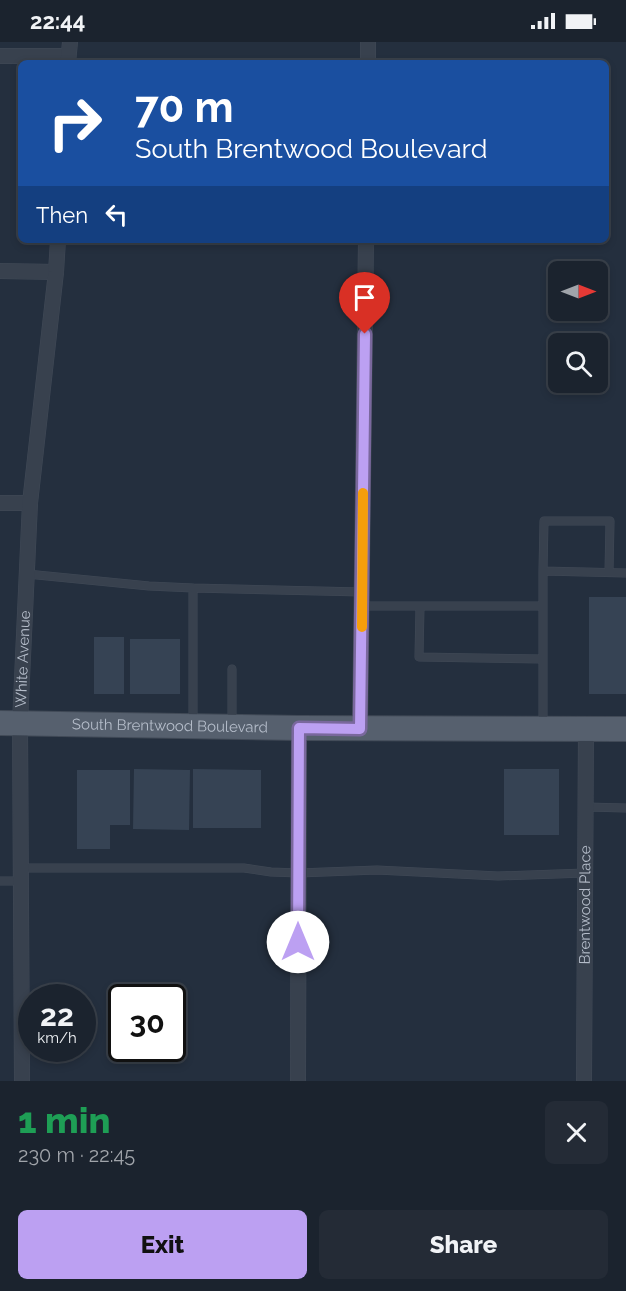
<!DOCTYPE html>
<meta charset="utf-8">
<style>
:root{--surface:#1b232e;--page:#242b36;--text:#f1f3f6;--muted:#a0a4aa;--line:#39404a;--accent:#bca0f2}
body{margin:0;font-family:Raleway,sans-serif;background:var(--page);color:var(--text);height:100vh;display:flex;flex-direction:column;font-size:22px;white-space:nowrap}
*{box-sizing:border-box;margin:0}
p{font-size:20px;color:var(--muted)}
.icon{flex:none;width:33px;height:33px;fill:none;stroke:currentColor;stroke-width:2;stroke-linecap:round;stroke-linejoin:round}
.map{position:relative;height:1039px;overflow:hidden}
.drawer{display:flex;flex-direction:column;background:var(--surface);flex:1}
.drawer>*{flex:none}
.top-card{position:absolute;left:18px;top:18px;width:591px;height:183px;border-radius:9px;box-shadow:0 3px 9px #0003,0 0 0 2px var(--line);background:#1a4fa0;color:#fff;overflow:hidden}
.needle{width:39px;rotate:90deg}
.buttons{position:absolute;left:548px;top:219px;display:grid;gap:12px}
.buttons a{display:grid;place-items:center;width:60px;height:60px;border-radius:9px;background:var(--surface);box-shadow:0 3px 9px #0003,0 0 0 2px var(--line);font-size:30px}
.speed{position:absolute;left:18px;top:942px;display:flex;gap:12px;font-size:30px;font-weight:700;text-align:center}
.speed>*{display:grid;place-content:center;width:78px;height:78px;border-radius:50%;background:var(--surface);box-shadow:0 3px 9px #0003,0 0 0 2px var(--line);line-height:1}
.speed small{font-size:15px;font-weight:400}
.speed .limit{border:3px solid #111;border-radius:9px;background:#fff;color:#111}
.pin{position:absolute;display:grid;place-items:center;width:51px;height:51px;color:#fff;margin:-62px -26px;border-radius:50% 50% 50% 0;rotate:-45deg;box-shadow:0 0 6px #0007}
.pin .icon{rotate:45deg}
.me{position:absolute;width:66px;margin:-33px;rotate:0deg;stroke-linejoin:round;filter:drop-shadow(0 0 4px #0008)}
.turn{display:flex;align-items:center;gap:21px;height:126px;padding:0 18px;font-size:27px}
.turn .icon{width:78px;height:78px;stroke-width:2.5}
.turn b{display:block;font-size:42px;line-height:51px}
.then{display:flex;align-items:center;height:57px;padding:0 18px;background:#0003;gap:12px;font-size:22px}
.round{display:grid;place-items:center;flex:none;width:63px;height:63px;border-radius:9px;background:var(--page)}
.overview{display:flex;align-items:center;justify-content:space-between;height:102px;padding:0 18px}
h1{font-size:36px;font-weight:800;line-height:45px;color:#1e9e55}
.primary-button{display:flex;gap:12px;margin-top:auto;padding:12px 18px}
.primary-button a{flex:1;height:69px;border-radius:9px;background:var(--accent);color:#111;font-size:24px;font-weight:800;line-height:69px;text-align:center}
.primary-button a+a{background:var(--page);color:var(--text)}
.status{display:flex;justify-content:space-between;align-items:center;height:42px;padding:0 30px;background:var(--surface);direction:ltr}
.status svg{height:16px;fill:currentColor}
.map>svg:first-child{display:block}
.building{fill:#364354}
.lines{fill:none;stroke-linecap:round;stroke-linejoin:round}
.service-casing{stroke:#414a57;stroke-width:9}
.minor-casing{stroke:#414a57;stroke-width:16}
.primary-casing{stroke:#414a57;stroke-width:26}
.service{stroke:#38414e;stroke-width:8}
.minor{stroke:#38414e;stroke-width:15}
.primary{stroke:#56606e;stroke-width:24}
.route-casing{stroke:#7a689d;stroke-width:15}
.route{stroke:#bca0f2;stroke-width:10}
.slow{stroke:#f59e0b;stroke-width:10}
.labels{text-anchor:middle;stroke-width:6;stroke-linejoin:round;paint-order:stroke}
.street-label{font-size:15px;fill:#b4bcc9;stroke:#1d2633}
</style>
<div class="status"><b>22:44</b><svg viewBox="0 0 49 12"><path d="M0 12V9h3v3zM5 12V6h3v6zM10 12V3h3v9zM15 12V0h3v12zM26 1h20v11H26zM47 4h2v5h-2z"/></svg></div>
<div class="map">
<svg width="626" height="1039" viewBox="0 0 626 1039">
<rect width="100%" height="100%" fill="#242f3e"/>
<path class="building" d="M 589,555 L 626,555 L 626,652 L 589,652 Z
M 94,595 L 124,595 L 124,652 L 94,652 Z
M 130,597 L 180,597 L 180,652 L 130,652 Z
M 134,727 L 190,728 L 189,788 L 133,787 Z
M 193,727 L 261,728 L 261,786 L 193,786 Z
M 504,727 L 559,727 L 559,793 L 504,793 Z
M 77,728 L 130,728 L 130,783 L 110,783 L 110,807 L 77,807 Z"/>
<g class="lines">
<g class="service-casing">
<path id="service" d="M 543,529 L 544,479 L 610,479 L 609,530
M 27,532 L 149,544 L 193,546
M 362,564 L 543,564
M 420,564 L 419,615 L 543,617
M 232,627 L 232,682
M 193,683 L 193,546 L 362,550
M 543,683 L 543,529 L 626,531
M 586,765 L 626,766
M 21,826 L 244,826 L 271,830 L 299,831 L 377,828 L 498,834 L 585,831
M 0,839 L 21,839"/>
</g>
<g class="minor-casing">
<g id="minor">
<path d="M 0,14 L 68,14"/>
<path d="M 68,21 L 70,0"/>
<path d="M 368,21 L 368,0"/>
<path d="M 0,229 L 56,230"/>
<path d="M 0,461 L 30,461"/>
<path d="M 360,687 L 366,198"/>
<path id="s1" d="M 22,1039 L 20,681 L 30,461 L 56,230 L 58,198"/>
<path d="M 298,1039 L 299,686"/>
<path id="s2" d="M 584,1039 L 586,687"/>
</g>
</g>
<g class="primary-casing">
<g id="primary">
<path id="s3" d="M 0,681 L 299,686 L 626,687"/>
</g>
</g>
<use href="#service" class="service"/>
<use href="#minor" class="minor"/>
<use href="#primary" class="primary"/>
</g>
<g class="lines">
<g class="route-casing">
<path id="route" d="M 298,900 L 299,686 L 360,687 L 365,292"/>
</g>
<use href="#route" class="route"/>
<path class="slow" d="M 362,585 L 363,451"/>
</g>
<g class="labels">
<g class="street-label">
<text dy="5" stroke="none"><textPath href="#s1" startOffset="422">White Avenue</textPath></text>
<text dy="5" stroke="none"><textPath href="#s3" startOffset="170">South Brentwood Boulevard</textPath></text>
<text dy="5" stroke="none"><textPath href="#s2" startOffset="176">Brentwood Place</textPath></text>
</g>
</g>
</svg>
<div class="buttons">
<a><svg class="needle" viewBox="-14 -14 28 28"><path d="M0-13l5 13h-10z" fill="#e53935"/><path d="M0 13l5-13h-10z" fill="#a0a4aa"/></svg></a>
<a><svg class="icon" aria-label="search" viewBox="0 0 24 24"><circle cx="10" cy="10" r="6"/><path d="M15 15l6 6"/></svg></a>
</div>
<div class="speed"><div>22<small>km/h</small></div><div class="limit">30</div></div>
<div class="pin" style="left:365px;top:292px;background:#d93025"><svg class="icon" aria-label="arrive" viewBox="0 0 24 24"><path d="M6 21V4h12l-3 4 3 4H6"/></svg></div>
<svg class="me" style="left:298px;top:900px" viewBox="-20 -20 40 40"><circle r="19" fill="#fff"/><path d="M0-13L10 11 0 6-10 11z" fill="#bca0f2"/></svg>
<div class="top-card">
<div class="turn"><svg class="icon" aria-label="right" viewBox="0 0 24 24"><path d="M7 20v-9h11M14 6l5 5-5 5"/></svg><div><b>70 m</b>South Brentwood Boulevard</div></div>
<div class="then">Then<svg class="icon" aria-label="left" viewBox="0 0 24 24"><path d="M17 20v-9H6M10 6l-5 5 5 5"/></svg></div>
</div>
</div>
<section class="drawer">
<div class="overview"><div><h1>1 min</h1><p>230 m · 22:45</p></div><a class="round"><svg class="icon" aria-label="close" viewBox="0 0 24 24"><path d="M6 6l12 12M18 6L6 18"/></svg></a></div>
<div class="primary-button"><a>Exit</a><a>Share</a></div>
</section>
